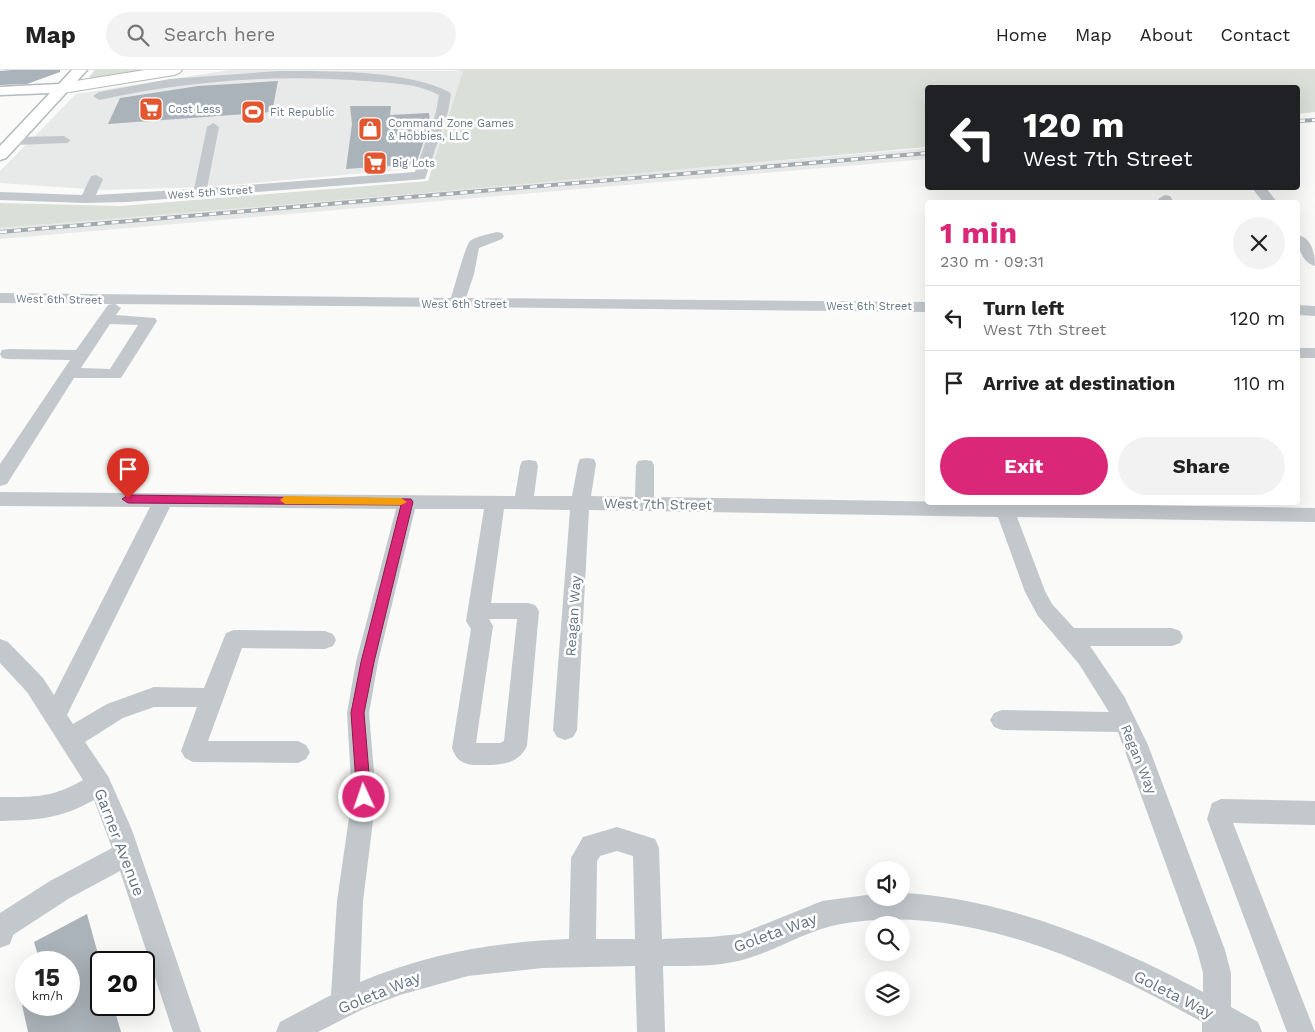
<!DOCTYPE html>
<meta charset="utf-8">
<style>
:root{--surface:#fff;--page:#f2f2f2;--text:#222;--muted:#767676;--line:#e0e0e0;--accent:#db2777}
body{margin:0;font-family:"Work Sans",sans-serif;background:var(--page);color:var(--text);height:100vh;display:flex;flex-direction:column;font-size:19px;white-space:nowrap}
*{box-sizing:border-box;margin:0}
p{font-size:16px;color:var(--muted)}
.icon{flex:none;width:28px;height:28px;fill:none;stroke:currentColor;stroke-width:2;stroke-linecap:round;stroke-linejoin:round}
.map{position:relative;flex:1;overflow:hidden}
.panel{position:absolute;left:925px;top:130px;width:375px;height:305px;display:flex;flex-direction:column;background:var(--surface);border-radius:5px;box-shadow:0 5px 20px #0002}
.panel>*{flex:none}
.banner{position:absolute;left:925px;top:15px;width:375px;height:105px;border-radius:5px;box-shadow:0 5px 20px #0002;background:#202124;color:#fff;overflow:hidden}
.tools{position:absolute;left:865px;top:791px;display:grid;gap:10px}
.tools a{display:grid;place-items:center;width:45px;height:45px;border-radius:50%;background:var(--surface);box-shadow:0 5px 20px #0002;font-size:25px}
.speed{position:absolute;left:15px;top:881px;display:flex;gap:10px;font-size:25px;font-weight:700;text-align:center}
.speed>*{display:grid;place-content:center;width:65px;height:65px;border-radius:50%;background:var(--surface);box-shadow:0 5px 20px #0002;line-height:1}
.speed small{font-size:12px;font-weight:400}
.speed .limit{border:2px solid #111;border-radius:8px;background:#fff;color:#111}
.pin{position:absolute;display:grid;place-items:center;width:42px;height:42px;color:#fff;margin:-51px -21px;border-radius:50% 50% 50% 0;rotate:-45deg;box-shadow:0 0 5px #0007}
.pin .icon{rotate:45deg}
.me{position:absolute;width:55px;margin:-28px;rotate:357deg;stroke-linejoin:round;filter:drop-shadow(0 0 4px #0008)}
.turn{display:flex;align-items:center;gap:18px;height:105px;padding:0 15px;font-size:22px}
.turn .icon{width:65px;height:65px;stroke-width:2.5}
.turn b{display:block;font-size:35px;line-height:42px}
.round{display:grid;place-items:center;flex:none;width:52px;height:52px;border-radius:26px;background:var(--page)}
.head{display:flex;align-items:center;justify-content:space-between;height:85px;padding:0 15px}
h1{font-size:30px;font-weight:700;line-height:38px;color:var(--accent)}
.primary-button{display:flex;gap:10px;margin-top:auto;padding:10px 15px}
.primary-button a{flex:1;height:58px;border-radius:30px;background:var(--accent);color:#fff;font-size:20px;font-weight:700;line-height:58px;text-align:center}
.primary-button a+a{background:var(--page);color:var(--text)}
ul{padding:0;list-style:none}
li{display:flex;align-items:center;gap:15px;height:65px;padding:0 15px;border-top:1px solid var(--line)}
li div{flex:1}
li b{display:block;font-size:19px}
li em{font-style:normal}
header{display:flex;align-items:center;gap:30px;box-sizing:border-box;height:70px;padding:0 25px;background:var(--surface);border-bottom:1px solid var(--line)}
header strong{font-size:24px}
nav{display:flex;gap:28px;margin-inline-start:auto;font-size:18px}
.search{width:350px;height:45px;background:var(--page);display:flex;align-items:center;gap:12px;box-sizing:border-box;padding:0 18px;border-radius:28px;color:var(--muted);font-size:19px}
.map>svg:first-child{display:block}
.built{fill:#e8e9e9}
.green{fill:#dadfd7}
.building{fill:#aab3b9}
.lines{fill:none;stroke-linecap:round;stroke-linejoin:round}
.major-casing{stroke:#b5babe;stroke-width:3}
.highway-casing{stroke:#b4b9bd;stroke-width:2}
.minor{fill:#c3c8cc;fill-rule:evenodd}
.major{fill:#fff;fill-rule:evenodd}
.highway{fill:#fff;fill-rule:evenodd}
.rail-casing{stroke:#a2aab0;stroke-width:4}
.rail{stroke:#fff;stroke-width:2.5;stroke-dasharray:7;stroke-linecap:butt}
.route{fill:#db2777;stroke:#8e194d}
.slow{fill:#f59e0b}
.labels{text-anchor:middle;stroke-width:5;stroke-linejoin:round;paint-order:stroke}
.far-poi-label{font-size:11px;fill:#657683;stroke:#fff;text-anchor:start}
.far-street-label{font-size:11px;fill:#657683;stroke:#fff}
.street-label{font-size:14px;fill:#657683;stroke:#fff}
.near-street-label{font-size:16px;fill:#657683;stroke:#fff}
</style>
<header>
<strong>Map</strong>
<div class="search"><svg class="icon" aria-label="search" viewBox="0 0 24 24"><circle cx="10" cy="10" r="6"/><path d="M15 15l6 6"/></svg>Search here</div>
<nav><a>Home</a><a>Map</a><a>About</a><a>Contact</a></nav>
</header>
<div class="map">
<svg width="1315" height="962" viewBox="0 0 1315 962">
<rect width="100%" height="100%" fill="#fafaf8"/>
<path class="built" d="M 229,0 L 463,1 L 433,97 L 210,117 L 103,120 L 0,113 L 0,101 L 76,24 Z
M 927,78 L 927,89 L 0,169 L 0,158 Z"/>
<path class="green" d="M 95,0 L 159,0 L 94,9 L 89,7 Z
M 453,0 L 1315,0 L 1315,42 L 1298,44 L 1298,18 L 928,18 L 927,77 L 433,122 L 0,158 L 0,133 L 121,136 L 428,111 L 463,1 Z"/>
<path class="building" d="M 12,0 L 60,0 L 60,2 L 27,14 L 0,15 L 0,1 Z
M 278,11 L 272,42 L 108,54 L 120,28 L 198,16 Z
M 350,36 L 391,36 L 390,45 L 429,43 L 430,53 L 416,94 L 346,99 L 352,54 Z
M 87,844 L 101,895 L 101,935 L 113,935 L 121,962 L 28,962 L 22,935 L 69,935 L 69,892 L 40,892 L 34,872 Z"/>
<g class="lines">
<g class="major-casing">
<path id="major" d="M 72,0 L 87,0 L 6,88 L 0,90 L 0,76 L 50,23 L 0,25 L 0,17 L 59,14 Z"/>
</g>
<g class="highway-casing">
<path id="highway" d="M 145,0 L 182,0 L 179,3 L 174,5 L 63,23 L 57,21 L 55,18 L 57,15 L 63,13 Z"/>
</g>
<path class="minor" d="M 279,1 C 327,1 407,0 449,22 L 451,24 L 448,42 L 425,109 L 127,132 L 85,133 L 0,130 L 0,122 L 82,125 L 91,106 L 96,105 L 103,109 L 96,125 L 194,119 L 207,57 L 213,53 L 219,57 L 207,118 L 415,102 L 436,42 L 439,25 C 417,13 389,13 365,11 C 275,4 187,11 99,30 L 93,26 L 99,22 L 170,9 Z
M 64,66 L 70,70 L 68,73 L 15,75 L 9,71 L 15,67 Z
M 1252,118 L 1266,118 L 1277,132 L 1263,132 Z
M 1165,125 L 1170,126 L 1174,132 L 1161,132 L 1158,129 Z
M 497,162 L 502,163 L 504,166 L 502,169 L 479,178 L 474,204 L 466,228 L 928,232 L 928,242 L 462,237 L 456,239 L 450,237 L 115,234 L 121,238 L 116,245 L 155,248 L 157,251 L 121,308 L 74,308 L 7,414 L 0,416 L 0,394 L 70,290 L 8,289 L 2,288 L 0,284 L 2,280 L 8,279 L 76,280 L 108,235 L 112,234 L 0,233 L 0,223 L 451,228 C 454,218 466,174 470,171 C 477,166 489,164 497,162 ZM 110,254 L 138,255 L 110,299 L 81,298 Z
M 1298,165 C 1312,168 1315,184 1315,196 C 1302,193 1297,176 1298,165 Z
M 1298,235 L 1315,236 L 1315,246 L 1298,245 Z
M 1298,278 L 1315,278 L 1315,288 L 1298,288 Z
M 587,388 L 594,389 L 596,394 L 591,426 L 635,427 L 636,396 L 638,391 L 645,390 L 652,391 L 654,396 L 654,427 L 1315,438 L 1315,452 L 1017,447 L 1045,521 L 1052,534 L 1074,558 L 1172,558 L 1180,561 L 1183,567 L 1180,573 L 1172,576 L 1090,576 L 1124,626 L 1148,675 L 1225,880 L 1231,903 L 1231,937 L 1258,952 L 1262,962 L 1202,962 L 1202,952 C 1096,893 965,832 841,854 C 808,860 781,878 749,888 C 722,897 691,896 663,896 L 665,962 L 637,962 L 635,896 L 543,898 L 468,906 L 400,925 L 363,939 L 318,962 L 276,962 L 280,952 L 331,925 L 337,831 L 352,727 L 347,643 L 356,592 L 396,439 L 170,437 L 67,645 L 73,654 L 107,634 L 154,617 L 204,618 L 226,563 L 234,560 L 325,561 L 333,564 L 336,570 L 333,576 L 325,579 L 242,578 L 208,671 L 298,671 L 306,675 L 310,682 L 306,689 L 298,693 L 193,692 L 185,688 L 181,681 L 197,637 L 154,637 L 123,648 L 85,672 L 108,706 L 132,760 L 201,962 L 173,962 L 120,801 L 68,829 L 13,865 L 10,874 L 0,878 L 0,843 L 50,811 L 112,778 L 94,730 C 60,749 38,750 0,751 L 0,727 C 35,727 52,728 83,710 L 27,622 L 0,593 L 0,569 L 8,572 L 43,608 L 54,625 L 150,437 L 0,436 L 0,422 L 515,426 L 520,396 L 522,391 L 529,390 L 536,391 L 538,396 L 534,426 L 572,426 L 578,394 L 580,389 ZM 415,439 L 484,439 L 466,551 L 471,559 L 452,678 C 454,683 456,688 461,691 C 467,696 476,695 484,695 C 502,695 518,694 527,676 L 539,541 L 535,535 L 528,533 L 491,533 L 504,439 L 570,440 L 553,660 L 557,667 L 565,670 L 573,667 L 577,660 L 589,440 L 998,447 L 1025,522 L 1038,546 L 1079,594 L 1109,642 L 1002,640 L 994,643 L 990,650 L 994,657 L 1002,660 L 1118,662 L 1197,880 L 1203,903 L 1203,922 C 1114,874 1002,827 901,823 L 901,828 L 874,828 L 874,824 L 822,831 L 740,864 L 710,867 L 662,869 L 659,778 L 655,769 L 617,757 L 583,767 L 571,788 L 569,869 C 494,872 429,883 360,912 L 363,831 L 376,727 L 369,643 L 378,592 ZM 489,549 L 517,549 L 504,671 L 500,673 L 476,673 L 493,556 ZM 617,781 L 633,786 L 635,869 L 596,869 L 597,791 L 600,786 Z
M 1221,729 L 1315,731 L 1315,755 L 1233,753 L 1315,962 L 1287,962 L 1207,749 L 1212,733 Z"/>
<use href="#major" class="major"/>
<use href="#highway" class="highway"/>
<g class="rail-casing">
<path id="rail" d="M 1298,51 L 1315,50
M 0,162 L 928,83"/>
</g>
<use href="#rail" class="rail"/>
</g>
<path class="route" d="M 128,425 L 411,429 L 413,432 L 374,592 L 364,643 L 371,727 L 369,731 L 364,733 L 359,731 L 357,727 L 351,643 L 361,592 L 401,435 L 128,433 L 122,429 Z"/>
<path class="slow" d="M 285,426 L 401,428 L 407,432 L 401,435 L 285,434 L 280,430 Z"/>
<defs>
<g id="supermarket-square" transform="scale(1.25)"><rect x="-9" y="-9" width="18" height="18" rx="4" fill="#e4572e" stroke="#fff"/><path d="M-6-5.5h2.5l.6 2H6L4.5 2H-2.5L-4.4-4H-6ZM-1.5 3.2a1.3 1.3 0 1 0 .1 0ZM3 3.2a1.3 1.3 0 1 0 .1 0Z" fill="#fff"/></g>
<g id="stadium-square" transform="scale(1.25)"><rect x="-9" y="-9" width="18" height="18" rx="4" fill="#e4572e" stroke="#fff"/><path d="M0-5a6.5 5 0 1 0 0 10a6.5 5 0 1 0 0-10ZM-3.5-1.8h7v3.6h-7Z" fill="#fff"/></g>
<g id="shop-square" transform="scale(1.25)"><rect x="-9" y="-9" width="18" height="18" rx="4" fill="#e4572e" stroke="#fff"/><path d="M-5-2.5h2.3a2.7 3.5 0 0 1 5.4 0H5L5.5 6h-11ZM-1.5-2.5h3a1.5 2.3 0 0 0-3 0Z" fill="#fff"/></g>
</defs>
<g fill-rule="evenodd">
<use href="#supermarket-square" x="151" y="39"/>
<use href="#stadium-square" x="253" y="42"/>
<use href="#shop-square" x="370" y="59"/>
<use href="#supermarket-square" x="375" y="93"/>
</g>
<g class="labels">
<g class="far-poi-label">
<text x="168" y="43">Cost Less</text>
<text x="270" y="46">Fit Republic</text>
<text x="388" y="57">Command Zone Games<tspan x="388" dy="13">&amp; Hobbies, LLC</tspan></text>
<text x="392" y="97">Big Lots</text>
</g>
<g class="far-street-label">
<text transform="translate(210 122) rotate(-4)" y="4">West 5th Street</text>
<text transform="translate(59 229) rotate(1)" y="4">West 6th Street</text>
<text x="464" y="238">West 6th Street</text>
<text x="869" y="240">West 6th Street</text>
</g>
<g class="street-label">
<text transform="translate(658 434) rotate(1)" y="5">West 7th Street</text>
<text transform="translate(573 546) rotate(-86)" y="5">Reagan Way</text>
<text transform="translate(1139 689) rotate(68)" y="5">Regan Way</text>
</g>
<g class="near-street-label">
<text transform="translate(120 772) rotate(69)" y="6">Garner Avenue</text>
<text transform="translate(775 862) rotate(-20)" y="6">Goleta Way</text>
<text transform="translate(379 922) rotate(-22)" y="6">Goleta Way</text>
<text transform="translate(1174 924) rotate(27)" y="6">Goleta Way</text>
</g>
</g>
</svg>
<div class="tools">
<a><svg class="icon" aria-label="sound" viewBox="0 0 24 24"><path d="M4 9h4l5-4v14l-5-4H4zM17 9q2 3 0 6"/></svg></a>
<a><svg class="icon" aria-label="search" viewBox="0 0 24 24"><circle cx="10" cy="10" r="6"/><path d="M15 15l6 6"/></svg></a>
<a><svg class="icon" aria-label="layers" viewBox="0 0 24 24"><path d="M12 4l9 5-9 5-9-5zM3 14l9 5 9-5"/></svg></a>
</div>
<div class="speed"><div>15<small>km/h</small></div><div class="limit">20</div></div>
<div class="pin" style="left:128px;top:429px;background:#d93025"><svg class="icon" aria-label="arrive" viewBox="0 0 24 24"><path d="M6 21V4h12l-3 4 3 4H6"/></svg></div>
<svg class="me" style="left:364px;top:727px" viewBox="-20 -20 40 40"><circle r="17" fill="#db2777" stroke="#fff" stroke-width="3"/><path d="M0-11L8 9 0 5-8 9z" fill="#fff"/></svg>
<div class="banner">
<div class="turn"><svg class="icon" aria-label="left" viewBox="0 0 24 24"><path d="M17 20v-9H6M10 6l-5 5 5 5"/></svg><div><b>120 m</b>West 7th Street</div></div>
</div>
<section class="panel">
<div class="head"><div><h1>1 min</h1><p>230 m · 09:31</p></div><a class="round"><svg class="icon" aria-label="close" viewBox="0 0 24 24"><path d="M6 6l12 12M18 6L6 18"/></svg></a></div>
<ul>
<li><svg class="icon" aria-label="left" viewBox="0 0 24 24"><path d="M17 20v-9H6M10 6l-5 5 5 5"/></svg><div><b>Turn left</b><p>West 7th Street</p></div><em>120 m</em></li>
<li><svg class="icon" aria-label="arrive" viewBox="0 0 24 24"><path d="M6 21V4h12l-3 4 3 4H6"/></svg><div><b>Arrive at destination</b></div><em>110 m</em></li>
</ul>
<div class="primary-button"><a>Exit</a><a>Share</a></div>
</section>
</div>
